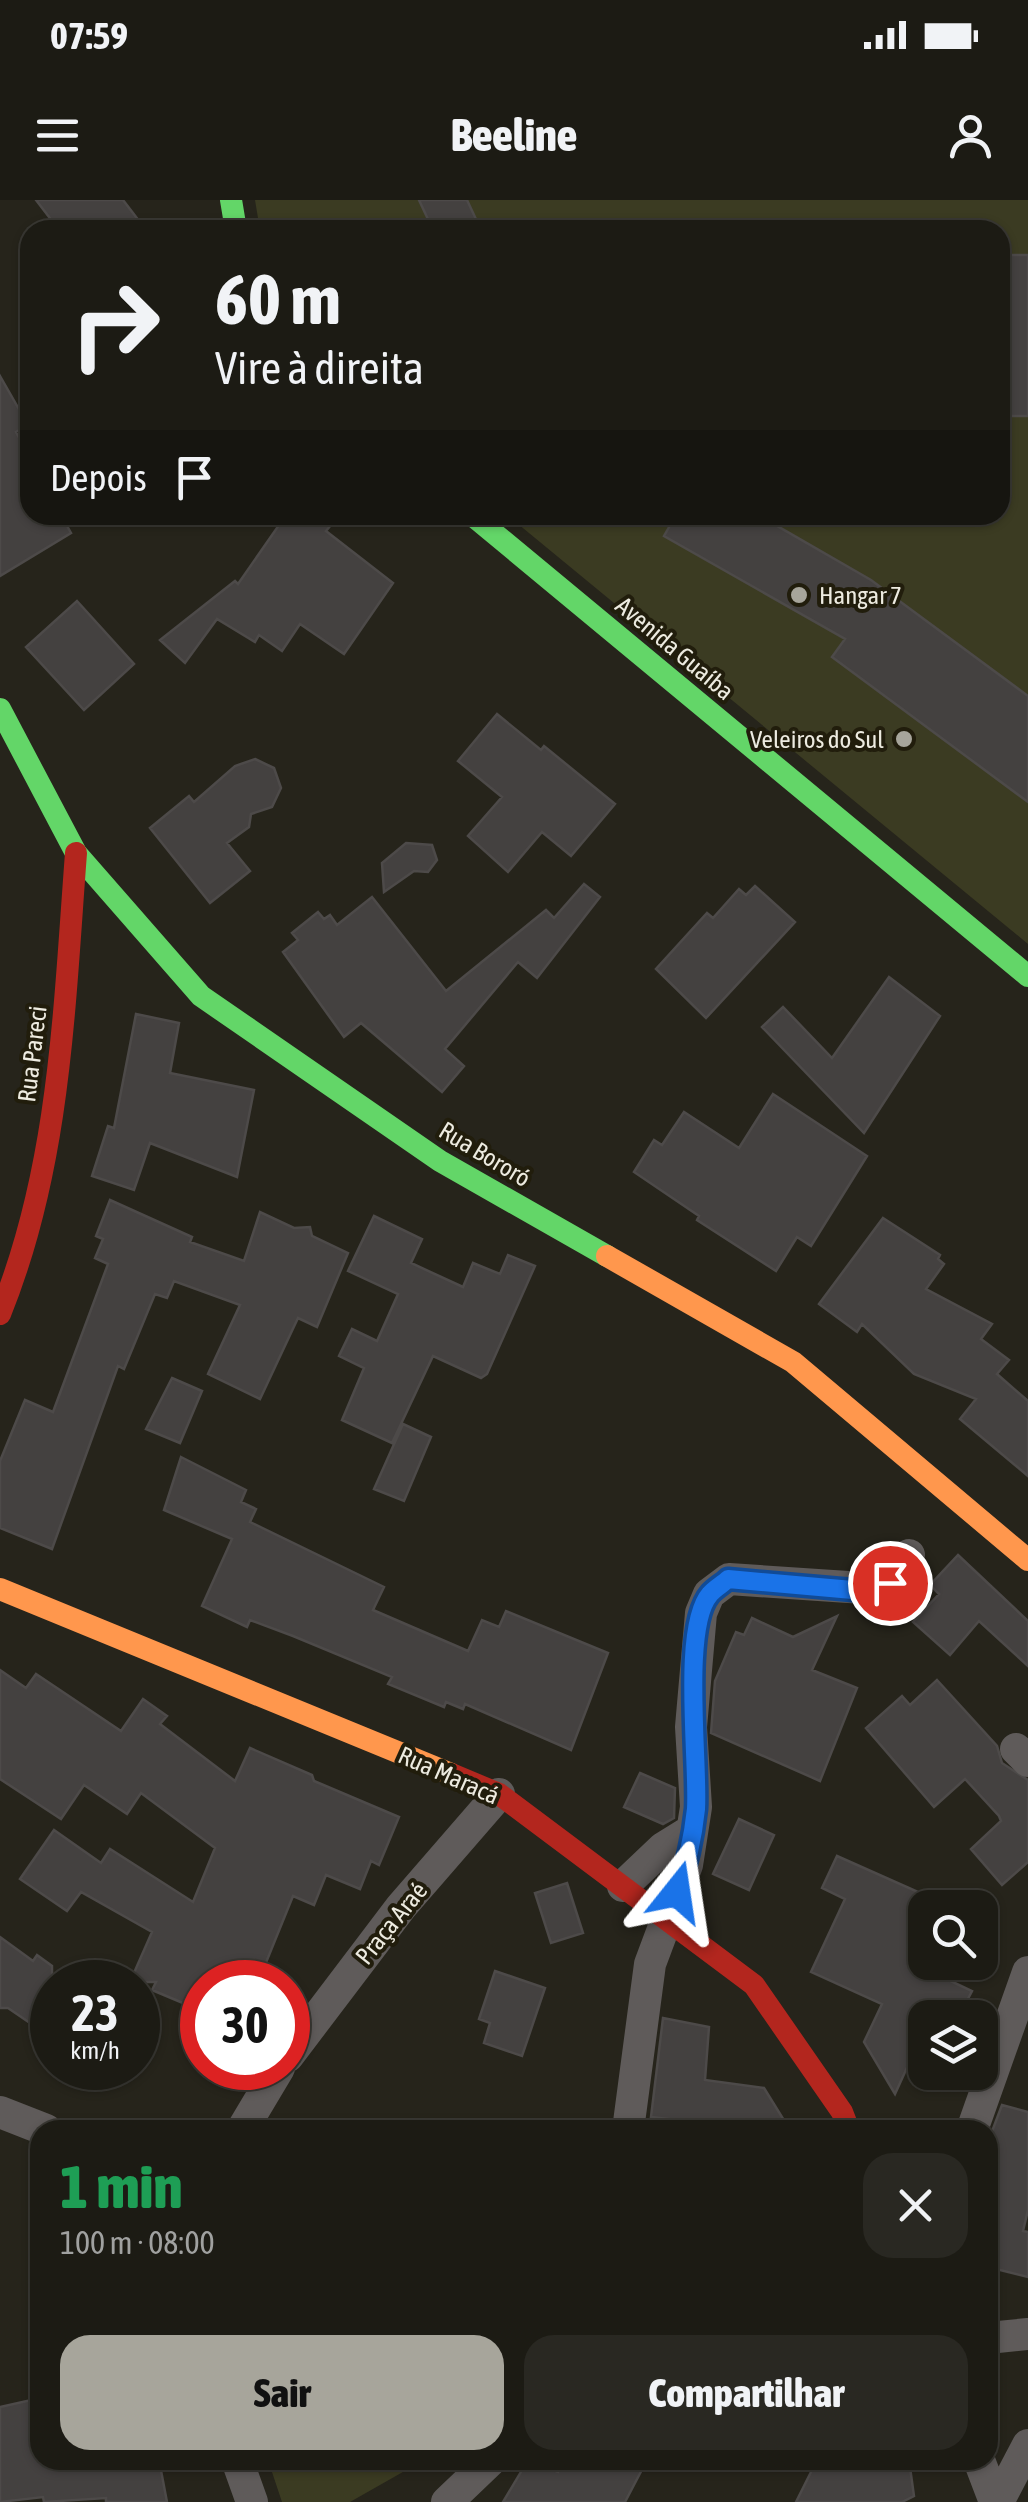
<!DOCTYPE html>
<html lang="pt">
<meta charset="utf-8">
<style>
:root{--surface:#1c1b14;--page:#292822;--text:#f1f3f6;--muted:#a0a1a0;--line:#3a3934;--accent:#a7a59b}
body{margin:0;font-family:"Asap Condensed",sans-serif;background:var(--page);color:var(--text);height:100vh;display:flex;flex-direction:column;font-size:38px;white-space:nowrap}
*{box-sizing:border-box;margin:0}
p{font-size:32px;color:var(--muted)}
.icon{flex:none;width:55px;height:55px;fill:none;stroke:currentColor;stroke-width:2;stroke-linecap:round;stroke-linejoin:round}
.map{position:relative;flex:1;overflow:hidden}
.panel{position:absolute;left:30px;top:1920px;width:968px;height:350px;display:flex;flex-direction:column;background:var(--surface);border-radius:30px;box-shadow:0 2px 8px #0004,0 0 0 2px var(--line)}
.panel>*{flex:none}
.top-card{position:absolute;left:20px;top:20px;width:990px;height:305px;border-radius:30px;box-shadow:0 2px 8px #0004,0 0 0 2px var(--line);background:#1c1b14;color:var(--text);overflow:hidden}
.controls{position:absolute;left:908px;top:1690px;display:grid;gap:20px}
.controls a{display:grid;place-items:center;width:90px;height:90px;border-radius:20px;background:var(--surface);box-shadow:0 2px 8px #0004,0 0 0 2px var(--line);font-size:50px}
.speed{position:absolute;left:30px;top:1760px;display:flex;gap:20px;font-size:50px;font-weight:700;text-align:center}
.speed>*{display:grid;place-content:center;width:130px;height:130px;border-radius:50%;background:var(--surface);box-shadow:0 2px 8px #0004,0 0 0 2px var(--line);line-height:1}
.speed small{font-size:25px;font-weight:400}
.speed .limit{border:15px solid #d22;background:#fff;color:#111}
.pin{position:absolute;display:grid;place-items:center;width:85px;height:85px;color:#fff;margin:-42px;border:5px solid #fff;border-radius:50%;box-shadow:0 2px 10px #0007}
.me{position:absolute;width:110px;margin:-55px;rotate:15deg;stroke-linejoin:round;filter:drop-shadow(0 0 8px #0008)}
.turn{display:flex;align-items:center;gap:35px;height:210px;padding:0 30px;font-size:45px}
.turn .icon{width:130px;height:130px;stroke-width:2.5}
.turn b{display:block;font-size:70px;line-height:85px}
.then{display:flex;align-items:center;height:95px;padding:0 30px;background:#0003;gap:20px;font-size:38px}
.round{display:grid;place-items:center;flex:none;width:105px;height:105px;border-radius:30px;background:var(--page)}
.headline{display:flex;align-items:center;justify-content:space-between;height:170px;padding:0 30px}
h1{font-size:60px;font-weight:800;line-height:75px;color:#1e9e55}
.primary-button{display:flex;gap:20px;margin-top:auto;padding:20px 30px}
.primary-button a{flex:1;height:115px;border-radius:30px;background:var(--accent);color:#111;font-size:40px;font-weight:800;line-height:115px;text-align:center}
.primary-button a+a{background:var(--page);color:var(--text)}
.status{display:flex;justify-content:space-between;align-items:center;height:70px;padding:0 50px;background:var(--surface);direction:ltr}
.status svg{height:28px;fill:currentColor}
header{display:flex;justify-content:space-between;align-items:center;height:130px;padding:0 30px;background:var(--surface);font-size:45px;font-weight:800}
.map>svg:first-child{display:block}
.green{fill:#3b3b22}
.building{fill:#444140;stroke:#4d4a49;stroke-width:2.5}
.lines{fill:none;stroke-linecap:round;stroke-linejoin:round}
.street{stroke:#5f5b5a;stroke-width:32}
.fast{stroke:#63d668;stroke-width:22}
.slow{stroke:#ff974d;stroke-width:22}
.jam{stroke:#b3261e;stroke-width:22}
.route-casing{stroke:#114b97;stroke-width:25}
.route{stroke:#1a73e8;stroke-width:18}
.poi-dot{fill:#a7a59b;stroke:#211d0c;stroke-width:4}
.labels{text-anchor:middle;stroke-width:8;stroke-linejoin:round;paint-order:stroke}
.poi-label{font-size:25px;fill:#edebe0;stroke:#211d0c;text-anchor:start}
.street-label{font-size:25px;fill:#edebe0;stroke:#211d0c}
</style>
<div class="status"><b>07:59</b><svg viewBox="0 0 49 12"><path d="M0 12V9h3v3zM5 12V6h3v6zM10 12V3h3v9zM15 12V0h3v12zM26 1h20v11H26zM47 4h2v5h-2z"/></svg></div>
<header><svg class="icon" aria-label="menu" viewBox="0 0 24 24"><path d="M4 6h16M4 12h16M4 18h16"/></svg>Beeline<svg class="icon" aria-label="person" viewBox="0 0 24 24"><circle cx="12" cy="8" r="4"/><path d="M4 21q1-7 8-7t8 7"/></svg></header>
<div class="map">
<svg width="1028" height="2302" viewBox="0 0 1028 2302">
<rect width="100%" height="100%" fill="#26241b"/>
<path class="green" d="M 255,0 L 1028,0 L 1028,744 L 507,315 L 1000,315 L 1000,30 L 260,30 Z
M 268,2260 L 424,2260 L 350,2302 L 282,2302 Z"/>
<path class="building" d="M 36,0 L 123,0 L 146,30 L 59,30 Z
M 419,0 L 467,0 L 481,30 L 433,30 Z
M 1000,55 L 1028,55 L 1028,216 L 1000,216 Z
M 0,176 L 28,225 L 16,232 L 30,258 L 30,315 L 61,315 L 71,333 L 0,376 Z
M 286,315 L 318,315 L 331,325 L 326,331 L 393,383 L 344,454 L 300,424 L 282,451 L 259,435 L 255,442 L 217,419 L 185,463 L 160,440 L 235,381 L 238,384 Z
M 676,315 L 758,315 L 871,380 L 1028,496 L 1028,602 L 832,457 L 845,439 L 664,336 Z
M 77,401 L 134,464 L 84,510 L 26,447 Z
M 497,514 L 541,550 L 544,546 L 615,604 L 571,656 L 542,632 L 508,672 L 468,636 L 502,597 L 458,561 Z
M 255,559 L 274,568 L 281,588 L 272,607 L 251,614 L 249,627 L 227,643 L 250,671 L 210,703 L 150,628 L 189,596 L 194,602 L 235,566 Z
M 406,643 L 432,645 L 437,660 L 428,672 L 414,671 L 384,692 L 382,663 Z
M 584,684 L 600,697 L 537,778 L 518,762 L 445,849 L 464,866 L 442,892 L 361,823 L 344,837 L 283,752 L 298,740 L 292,733 L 318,712 L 324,719 L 330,715 L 337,725 L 372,697 L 446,791 L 546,710 L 554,718 Z
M 755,686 L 795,722 L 706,818 L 656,769 L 707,713 L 713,718 L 739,689 L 746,695 Z
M 889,777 L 940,816 L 864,933 L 762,827 L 783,807 L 832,858 Z
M 136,814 L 179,823 L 170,873 L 254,890 L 237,977 L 150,943 L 134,990 L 92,976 L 108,926 L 114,928 Z
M 773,894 L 867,956 L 811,1046 L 797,1037 L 776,1071 L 697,1020 L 699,1016 L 634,972 L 654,940 L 662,945 L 684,912 L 739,948 Z
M 110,1000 L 192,1037 L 190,1042 L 244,1061 L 260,1012 L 294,1028 L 310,1027 L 312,1036 L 348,1053 L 317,1127 L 298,1118 L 260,1199 L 208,1174 L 240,1105 L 174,1081 L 167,1098 L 155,1094 L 124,1169 L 118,1166 L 52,1349 L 0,1328 L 0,1261 L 25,1200 L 53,1212 L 108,1064 L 95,1058 L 103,1039 L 96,1036 Z
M 374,1016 L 422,1039 L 411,1063 L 463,1087 L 473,1063 L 500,1074 L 508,1055 L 535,1066 L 487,1174 L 481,1178 L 433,1156 L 392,1243 L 342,1220 L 364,1168 L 339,1156 L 352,1129 L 377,1141 L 398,1094 L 348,1071 Z
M 883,1018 L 940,1055 L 938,1059 L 944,1064 L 926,1089 L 992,1124 L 981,1139 L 1009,1160 L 997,1174 L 1028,1201 L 1028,1276 L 960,1219 L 976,1199 L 914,1174 L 862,1124 L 857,1132 L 819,1104 Z
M 172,1178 L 202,1191 L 180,1243 L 146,1229 Z
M 403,1224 L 431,1237 L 404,1301 L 374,1289 Z
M 181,1257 L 246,1290 L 241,1302 L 256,1309 L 250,1322 L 384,1387 L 373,1410 L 468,1451 L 482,1420 L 499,1427 L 506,1411 L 608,1453 L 571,1550 L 465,1504 L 463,1509 L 446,1502 L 444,1507 L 388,1484 L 392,1477 L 293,1436 L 250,1420 L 247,1427 L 202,1406 L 232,1339 L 164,1310 Z
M 958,1355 L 1028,1421 L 1028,1466 L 979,1421 L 950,1455 L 913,1422 L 939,1394 L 930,1385 Z
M 837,1416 L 812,1470 L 857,1488 L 820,1581 L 711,1533 L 715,1481 L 736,1432 L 744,1435 L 752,1418 L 793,1437 Z
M 0,1470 L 26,1488 L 36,1474 L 121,1531 L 143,1499 L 167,1516 L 160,1524 L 235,1581 L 250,1548 L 312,1575 L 314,1581 L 399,1617 L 379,1665 L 371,1661 L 360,1689 L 326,1675 L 314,1705 L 293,1696 L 261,1775 L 255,1773 L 251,1782 L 202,1782 L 202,1811 L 152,1790 L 156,1782 L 130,1782 L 152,1732 L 81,1692 L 67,1711 L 20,1679 L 54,1630 L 101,1663 L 110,1649 L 193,1702 L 215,1648 L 141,1593 L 127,1614 L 84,1585 L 61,1619 L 0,1579 Z
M 937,1480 L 997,1546 L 1002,1563 L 1028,1580 L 1028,1662 L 1002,1685 L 971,1649 L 1001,1621 L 999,1616 L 965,1579 L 934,1607 L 866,1528 L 902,1496 L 910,1505 Z
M 640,1573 L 675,1588 L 674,1618 L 663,1624 L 624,1607 Z
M 739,1619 L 774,1635 L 749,1690 L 713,1674 Z
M 837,1656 L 925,1695 L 925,1762 L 943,1762 L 938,1775 L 972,1791 L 958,1818 L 925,1818 L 925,1828 L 895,1894 L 864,1842 L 882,1804 L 811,1772 L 845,1699 L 822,1688 Z
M 567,1683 L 583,1733 L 551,1743 L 535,1693 Z
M 0,1737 L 33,1761 L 37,1755 L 52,1766 L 52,1838 L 8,1808 L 0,1808 Z
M 495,1771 L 545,1788 L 522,1856 L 484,1843 L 490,1823 L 479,1819 Z
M 663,1818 L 709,1827 L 705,1880 L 764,1888 L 790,1930 L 677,1930 L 678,1920 L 651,1917 Z
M 1002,1905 L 1028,1912 L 1028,2010 L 1023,2031 L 1028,2032 L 1028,2077 L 988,2067 L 988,1992 L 997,1953 L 988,1950 L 988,1942 Z
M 40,2198 L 40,2260 L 159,2260 L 167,2302 L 106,2302 L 106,2298 L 44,2302 L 43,2297 L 0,2302 L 0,2207 Z
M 528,2260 L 558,2272 L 564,2260 L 647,2260 L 625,2302 L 503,2302 Z
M 817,2260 L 909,2260 L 914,2296 L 902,2302 L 796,2302 Z"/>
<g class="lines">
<path class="street" d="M 1016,1549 L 1028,1561
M 623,1686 L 663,1648 L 692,1630
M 288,1856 L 401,1707 L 499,1594
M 0,1912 L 46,1930
M 242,1930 L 279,1868
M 628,1930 L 650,1764 L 687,1665 L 696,1607 L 691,1527 L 701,1413 L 709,1394 L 729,1379 L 878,1389 L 890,1383 L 909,1355
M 972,1930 L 1028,1772
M 988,2138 L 1028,2134
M 237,2260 L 252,2302
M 979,2260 L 995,2302
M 447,2302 L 491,2260
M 998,2302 L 1028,2245"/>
<path class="fast" d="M 231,0 L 236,30
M 472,315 L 1028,776
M 0,509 L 76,653 L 201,796 L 440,961 L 607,1056"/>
<path class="slow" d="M 607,1056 L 793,1162 L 1028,1360
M 0,1389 L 451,1574"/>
<path class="jam" d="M 0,1114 C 60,966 64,810 76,653
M 451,1574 L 499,1594 L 754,1785 L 842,1912 L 849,1930"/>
</g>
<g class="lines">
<g class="route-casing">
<path id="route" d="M 677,1692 C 687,1665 693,1637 696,1609 C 699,1564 681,1427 710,1394 C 715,1388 723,1384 728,1379 L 864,1391 L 890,1383"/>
</g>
<use href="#route" class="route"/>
</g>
<g class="poi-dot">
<circle cx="799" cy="395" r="10"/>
<circle cx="904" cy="539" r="10"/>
</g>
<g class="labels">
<g class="poi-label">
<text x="819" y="404">Hangar 7</text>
<text x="884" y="548" text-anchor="end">Veleiros do Sul</text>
</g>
<g class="street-label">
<text transform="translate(675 448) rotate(40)" y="9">Avenida Guaíba</text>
<text transform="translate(32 854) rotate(-83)" y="9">Rua Pareci</text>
<text transform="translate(485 954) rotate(31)" y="9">Rua Bororó</text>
<text transform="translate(449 1575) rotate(24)" y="9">Rua Maracá</text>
<text transform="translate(391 1723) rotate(-51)" y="9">Praça Araé</text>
</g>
</g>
</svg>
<div class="controls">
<a><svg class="icon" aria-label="search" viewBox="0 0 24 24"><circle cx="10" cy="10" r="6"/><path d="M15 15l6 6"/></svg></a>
<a><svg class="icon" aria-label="layers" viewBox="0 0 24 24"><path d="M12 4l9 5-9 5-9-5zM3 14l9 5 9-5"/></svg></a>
</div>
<div class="speed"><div>23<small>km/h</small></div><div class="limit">30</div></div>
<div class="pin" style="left:890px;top:1383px;background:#d93025"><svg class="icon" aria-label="arrive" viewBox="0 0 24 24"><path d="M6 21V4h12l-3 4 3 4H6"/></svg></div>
<svg class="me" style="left:677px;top:1692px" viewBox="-20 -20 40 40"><path d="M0-17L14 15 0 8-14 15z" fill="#1a73e8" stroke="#fff" stroke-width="4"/></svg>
<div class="top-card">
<div class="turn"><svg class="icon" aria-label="right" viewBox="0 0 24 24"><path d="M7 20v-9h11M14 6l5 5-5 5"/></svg><div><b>60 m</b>Vire à direita</div></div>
<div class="then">Depois<svg class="icon" aria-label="arrive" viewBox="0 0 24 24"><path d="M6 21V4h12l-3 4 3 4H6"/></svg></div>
</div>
<section class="panel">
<div class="headline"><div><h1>1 min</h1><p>100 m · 08:00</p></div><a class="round"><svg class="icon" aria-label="close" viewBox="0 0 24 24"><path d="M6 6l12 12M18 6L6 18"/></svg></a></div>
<div class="primary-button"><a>Sair</a><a>Compartilhar</a></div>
</section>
</div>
